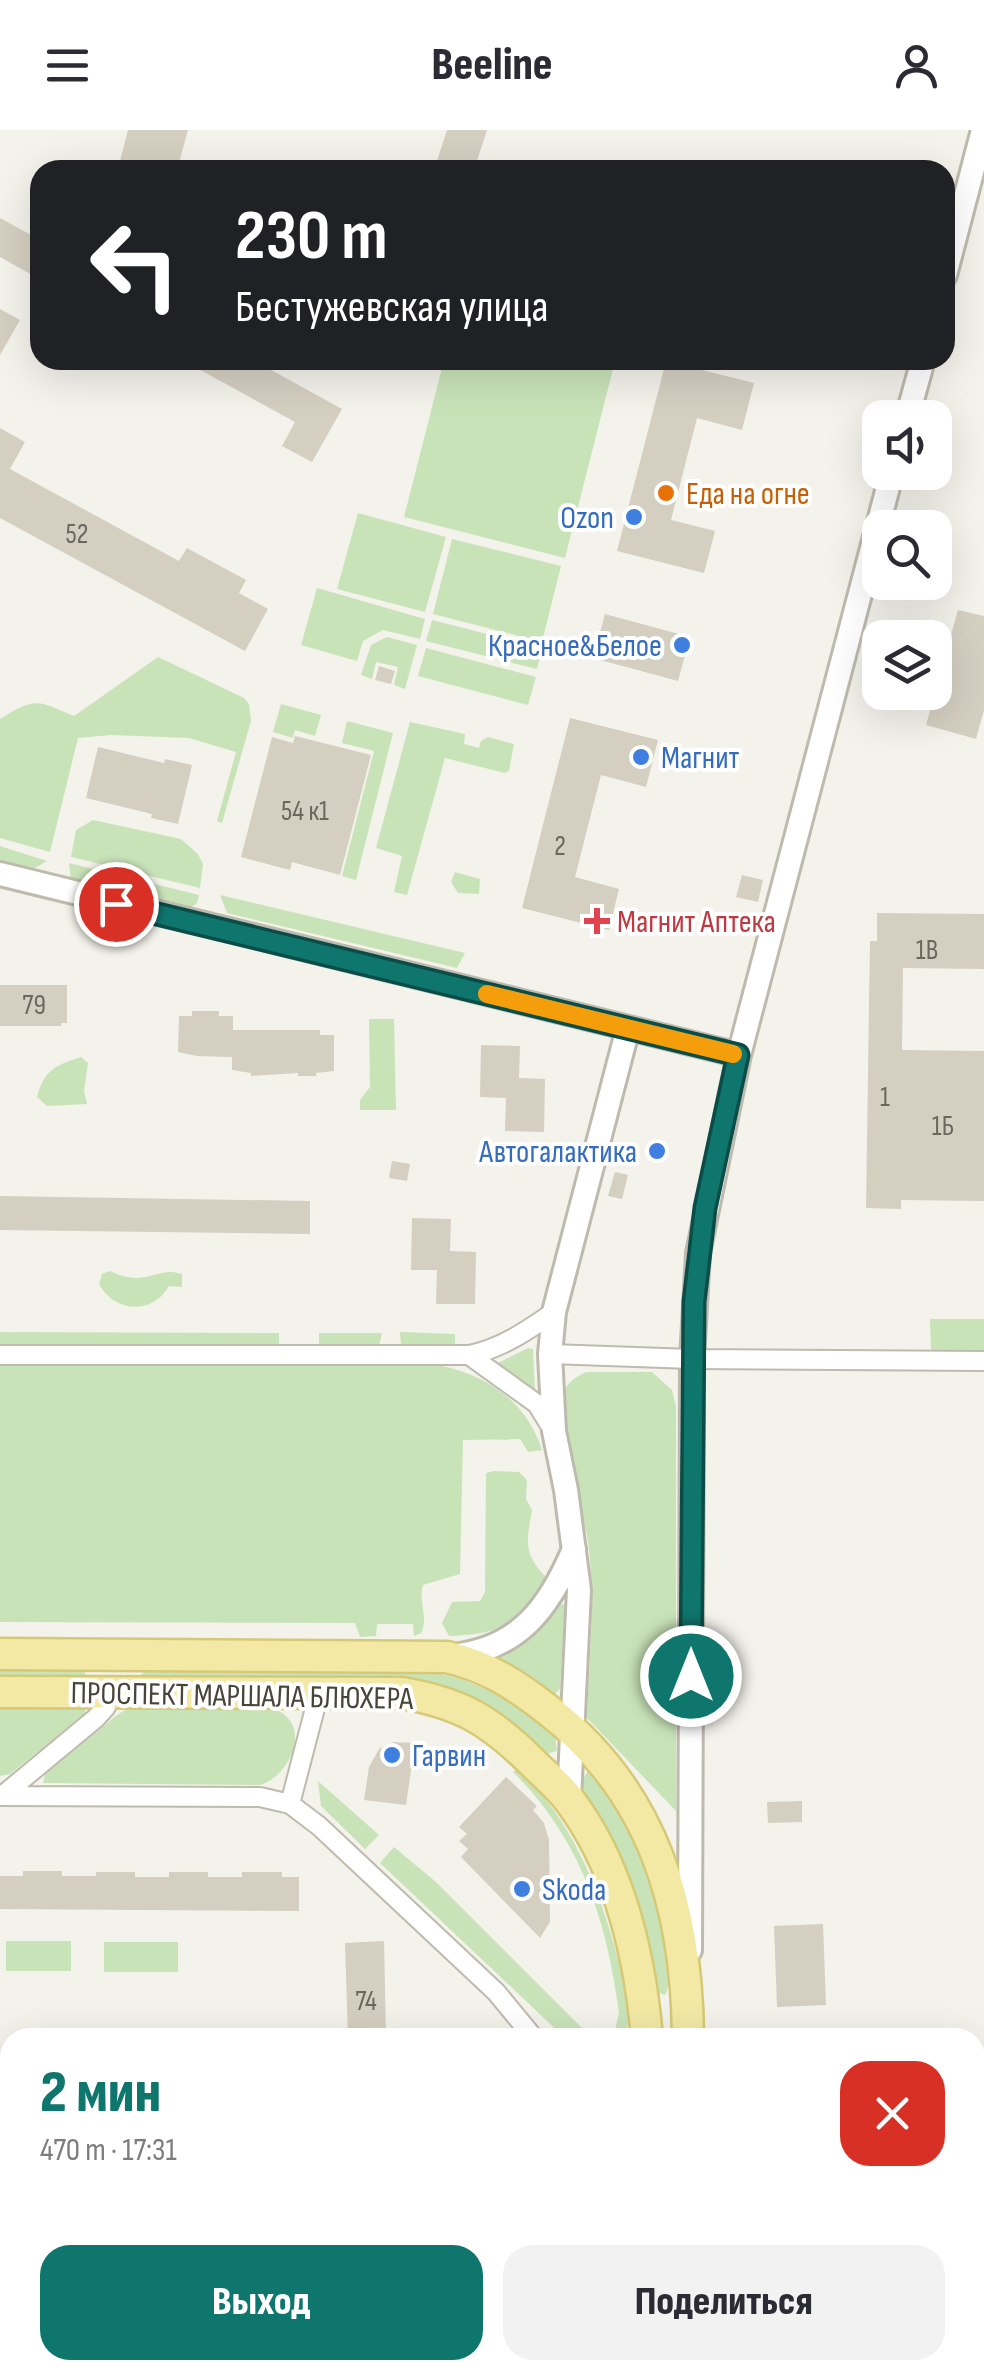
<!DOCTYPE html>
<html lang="ru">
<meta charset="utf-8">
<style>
:root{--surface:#fff;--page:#f2f2f3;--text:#2b2b33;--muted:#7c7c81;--accent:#0f766e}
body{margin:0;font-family:"Sofia Sans Condensed",sans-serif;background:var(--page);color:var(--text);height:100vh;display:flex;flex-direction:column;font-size:38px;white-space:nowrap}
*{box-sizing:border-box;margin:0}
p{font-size:32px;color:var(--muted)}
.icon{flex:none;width:55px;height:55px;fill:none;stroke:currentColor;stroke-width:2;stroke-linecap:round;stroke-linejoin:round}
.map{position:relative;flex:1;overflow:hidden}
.panel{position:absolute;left:0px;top:1898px;width:985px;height:352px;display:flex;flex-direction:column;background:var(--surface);border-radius:30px 30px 0 0;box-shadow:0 10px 40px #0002}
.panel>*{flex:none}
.hud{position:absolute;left:30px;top:30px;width:925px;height:210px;border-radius:30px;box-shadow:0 10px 40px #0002;background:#202124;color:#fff;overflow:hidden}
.controls{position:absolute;left:862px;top:270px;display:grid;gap:20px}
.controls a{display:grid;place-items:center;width:90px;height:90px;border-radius:20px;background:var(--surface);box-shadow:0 10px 40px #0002;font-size:50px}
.pin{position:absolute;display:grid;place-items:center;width:85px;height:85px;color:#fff;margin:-42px;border:5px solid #fff;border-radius:50%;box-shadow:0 2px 10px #0007}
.me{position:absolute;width:110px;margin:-55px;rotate:0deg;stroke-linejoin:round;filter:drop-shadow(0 0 8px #0008)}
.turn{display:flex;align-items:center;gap:35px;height:210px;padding:0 40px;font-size:45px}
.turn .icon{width:130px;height:130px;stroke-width:2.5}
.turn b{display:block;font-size:70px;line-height:85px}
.round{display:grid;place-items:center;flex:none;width:105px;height:105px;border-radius:30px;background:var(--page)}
.overview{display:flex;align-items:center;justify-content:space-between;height:170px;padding:0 40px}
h1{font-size:60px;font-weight:800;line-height:75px;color:var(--accent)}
.button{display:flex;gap:20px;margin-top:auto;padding:20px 40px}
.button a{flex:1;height:115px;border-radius:30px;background:var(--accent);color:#fff;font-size:40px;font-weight:800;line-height:115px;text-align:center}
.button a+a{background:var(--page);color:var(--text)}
header{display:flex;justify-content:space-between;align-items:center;height:130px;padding:0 40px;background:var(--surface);font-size:45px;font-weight:800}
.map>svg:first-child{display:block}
.green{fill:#c9e3b9}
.building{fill:#d4cfc1}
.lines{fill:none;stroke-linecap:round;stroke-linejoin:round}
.minor-casing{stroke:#bebbae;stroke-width:22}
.tertiary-casing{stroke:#bebbae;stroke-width:28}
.primary-casing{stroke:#d6c976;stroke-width:35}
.minor{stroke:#fff;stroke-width:18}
.tertiary{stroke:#fff;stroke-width:22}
.primary{stroke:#f3e9a5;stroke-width:30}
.route-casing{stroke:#0a4d48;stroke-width:25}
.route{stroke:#0f766e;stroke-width:18}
.slow{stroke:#f59e0b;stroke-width:18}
.food-dot{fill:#e8710a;stroke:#fff;stroke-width:4}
.shop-dot{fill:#3f7fe0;stroke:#fff;stroke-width:4}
.health-dot{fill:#e0444e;stroke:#fff;stroke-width:4}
.labels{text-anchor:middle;stroke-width:8;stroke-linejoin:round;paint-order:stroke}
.number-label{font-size:28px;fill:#6a675c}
.food-label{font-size:32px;fill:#c56008;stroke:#fff;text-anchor:start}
.shop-label{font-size:32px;fill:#366cbe;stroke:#fff;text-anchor:end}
.health-label{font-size:32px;fill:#be3a42;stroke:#fff;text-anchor:start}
.street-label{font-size:32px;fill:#47443a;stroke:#fff}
</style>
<header><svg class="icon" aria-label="menu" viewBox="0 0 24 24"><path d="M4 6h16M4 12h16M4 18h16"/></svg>Beeline<svg class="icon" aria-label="person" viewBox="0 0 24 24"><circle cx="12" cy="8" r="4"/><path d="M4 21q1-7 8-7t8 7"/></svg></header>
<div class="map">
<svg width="984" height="2249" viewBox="0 0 984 2249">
<rect width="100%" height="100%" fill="#f3f2eb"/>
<path class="green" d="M 444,230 L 590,230 L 590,233 L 613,239 L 565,428 L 404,387 Z
M 358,383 L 446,407 L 425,482 L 337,459 Z
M 452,409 L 561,436 L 542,512 L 433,484 Z
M 317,458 L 425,489 L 420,509 L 383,500 L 363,511 L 357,531 L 301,515 Z
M 432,490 L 542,518 L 537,539 L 426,511 Z
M 387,507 L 417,515 L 405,559 L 394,555 L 398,537 L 376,532 L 372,549 L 361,545 L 371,515 Z
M 426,518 L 536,547 L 528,575 L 418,546 Z
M 158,527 L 244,568 L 249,574 L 251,591 L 222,693 L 217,691 L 236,622 L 189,608 L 111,605 L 78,608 L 50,722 L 0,708 L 0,589 C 35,567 37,570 74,586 Z
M 281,574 L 321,585 L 315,606 L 295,600 L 293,608 L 273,602 Z
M 347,591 L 393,603 L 356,750 L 342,746 L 374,621 L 342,613 Z
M 410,592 L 465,604 L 464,614 L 479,618 L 481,611 L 488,607 L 514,614 L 509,641 L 505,643 L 445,628 L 407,765 L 394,762 L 402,726 L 376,718 Z
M 93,690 L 181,709 L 198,724 L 203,734 L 200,758 L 71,727 L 76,700 Z
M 0,716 L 47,731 L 28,742 L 0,733 Z
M 69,733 L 199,765 L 197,773 L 189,779 L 71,751 Z
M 455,742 L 480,749 L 479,764 L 458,763 L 451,752 Z
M 220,765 L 465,823 L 457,838 L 227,783 Z
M 369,889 L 394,889 L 396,980 L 360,980 L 360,970 L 370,957 Z
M 81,927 L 88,933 L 84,961 L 87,974 L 47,976 L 37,967 C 44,940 56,935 81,927 Z
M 110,1141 C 147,1159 156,1135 182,1144 L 182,1157 L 169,1156 C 153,1185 114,1183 99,1154 L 102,1144 Z
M 930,1189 L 984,1189 L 984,1220 L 931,1220 Z
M 0,1202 L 279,1203 L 279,1216 L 0,1215 Z
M 400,1202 L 455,1204 L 455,1215 L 401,1216 Z
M 319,1203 L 382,1203 L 379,1217 L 319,1216 Z
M 528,1218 L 533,1219 L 535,1262 L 498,1233 Z
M 0,1236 L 442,1236 C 489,1246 527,1273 542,1320 L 528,1322 L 520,1309 L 463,1310 L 460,1444 L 423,1455 C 418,1472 429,1488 421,1503 L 414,1506 L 413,1494 L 377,1494 L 376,1506 L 360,1507 L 355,1493 L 0,1492 Z
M 586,1242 L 652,1242 L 672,1260 L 676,1277 L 676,1681 L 587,1588 C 589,1530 596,1470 588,1412 C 582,1371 557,1307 562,1269 C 564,1254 574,1248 586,1242 Z
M 494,1341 L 519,1342 L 527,1350 L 526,1369 L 532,1380 C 527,1409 522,1423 546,1447 C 522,1493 501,1505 449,1506 L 442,1493 L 452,1472 L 480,1471 L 485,1462 L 486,1343 Z
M 558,1473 L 565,1475 L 560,1559 L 554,1565 L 495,1530 L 532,1506 Z
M 0,1538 L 85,1538 L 85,1547 L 0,1546 Z
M 405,1539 C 469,1542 504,1568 555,1604 L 557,1621 L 546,1624 L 540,1621 L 499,1585 L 141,1545 L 146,1540 Z
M 0,1576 L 84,1576 L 86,1583 L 10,1644 L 0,1646 Z
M 146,1579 L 277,1580 C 313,1597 289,1647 260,1655 L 43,1653 L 45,1644 L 117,1585 L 125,1580 Z
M 518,1637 C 575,1695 601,1762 621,1840 C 626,1863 635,1886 623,1907 L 608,1907 L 615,1900 L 619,1883 C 607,1790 580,1708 513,1642 Z
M 588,1641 L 597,1642 C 614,1670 634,1699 648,1729 C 659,1755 679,1841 665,1865 L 657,1862 L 583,1664 L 580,1653 Z
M 318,1651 L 379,1705 L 365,1719 L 321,1676 Z
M 394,1717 L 436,1752 L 591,1907 L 564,1907 L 380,1733 Z
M 6,1811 L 71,1811 L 71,1841 L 6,1841 Z
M 104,1812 L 178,1812 L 178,1842 L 104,1842 Z"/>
<path class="building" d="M 128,0 L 188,0 L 177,40 L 137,40 L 119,35 Z
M 447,0 L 487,0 L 474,40 L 434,40 Z
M 0,88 L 40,110 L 40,132 L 32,145 L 0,127 Z
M 0,179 L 20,190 L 0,225 Z
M 182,230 L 253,230 L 342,279 L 312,332 L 282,316 L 295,292 Z
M 666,231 L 754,253 L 742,300 L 697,288 L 671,390 L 715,401 L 704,443 L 617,421 Z
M 0,298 L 25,312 L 10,339 L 179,431 L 187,418 L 246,450 L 239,463 L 268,479 L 245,521 L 0,388 Z
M 958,480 L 984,486 L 984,580 L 976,609 L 926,595 Z
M 605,484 L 690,507 L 678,551 L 593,528 Z
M 379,536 L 395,541 L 391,554 L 375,550 Z
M 570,588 L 658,610 L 646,657 L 601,645 L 575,747 L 619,759 L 609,800 L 522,778 Z
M 295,606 L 371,625 L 340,745 L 292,732 L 290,740 L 241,727 L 272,607 L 293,613 Z
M 98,617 L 164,633 L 165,629 L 192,635 L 178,694 L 151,688 L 152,684 L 86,668 Z
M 742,745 L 763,750 L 758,772 L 736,767 Z
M 877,783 L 984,784 L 984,839 L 903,838 L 902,920 L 984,921 L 984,1071 L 901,1070 L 901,1079 L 866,1078 L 870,811 L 877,811 Z
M 0,855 L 67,855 L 67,893 L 61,893 L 61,896 L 0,896 Z
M 192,881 L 219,881 L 219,886 L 233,886 L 233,900 L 320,900 L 320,905 L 334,905 L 334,941 L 316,943 L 316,946 L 298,946 L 298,943 L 251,946 L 251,943 L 232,940 L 232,927 L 197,926 L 178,922 L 179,886 L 192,886 Z
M 481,915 L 520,916 L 519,948 L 545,949 L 544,1002 L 505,1001 L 506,968 L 480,967 Z
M 392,1031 L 410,1034 L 407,1051 L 389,1048 Z
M 615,1042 L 628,1045 L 622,1069 L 608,1066 Z
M 0,1066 L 310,1071 L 310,1104 L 0,1100 Z
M 412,1088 L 451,1089 L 450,1121 L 476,1122 L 475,1174 L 436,1174 L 437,1140 L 411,1140 Z
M 392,1612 L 415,1613 L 406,1675 L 364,1670 L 369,1637 L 379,1619 Z
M 506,1647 L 537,1676 L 533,1680 L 544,1693 L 549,1710 L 550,1792 L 540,1808 L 461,1727 L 468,1719 L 459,1711 L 467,1704 L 459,1697 Z
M 802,1671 L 802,1692 L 768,1693 L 767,1672 Z
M 23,1741 L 62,1741 L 62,1746 L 96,1746 L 96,1742 L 135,1742 L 135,1747 L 169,1747 L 169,1742 L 208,1742 L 208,1747 L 242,1747 L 242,1742 L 282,1742 L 282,1747 L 299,1747 L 299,1781 L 0,1779 L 0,1746 L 23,1746 Z
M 823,1794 L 826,1875 L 777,1877 L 774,1796 Z
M 384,1811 L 386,1908 L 348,1908 L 345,1813 Z"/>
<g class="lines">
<g class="minor-casing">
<path id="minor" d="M 550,1224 L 692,1229 L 984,1231
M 0,1225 L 469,1225 C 501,1219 528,1200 554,1182
M 469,1225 L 537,1274 L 553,1300
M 0,1666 L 260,1667 L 290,1674 L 319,1696 L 496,1862 L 534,1908
M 2,1666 L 96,1588 L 106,1577 L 107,1562
M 290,1674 L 319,1563
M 561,2240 L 562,2249"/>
</g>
<g class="tertiary-casing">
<path id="tertiary" d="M 945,145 L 983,0
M 907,288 L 923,230
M 0,744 L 739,925
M 452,1526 C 519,1519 549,1478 574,1419
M 569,1669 L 579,1460 L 566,1360 L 554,1301 L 550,1224 L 554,1182 L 628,898
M 690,1820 L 692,1229 L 698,1123 L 739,925 L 892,342"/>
</g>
<g class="primary-casing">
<path id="primary" d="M 0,1524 L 447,1527 C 487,1536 516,1555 548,1580 C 654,1662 687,1778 688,1908
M 0,1562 L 402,1563 C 461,1573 491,1591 533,1633 C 545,1645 560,1657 570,1671 C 620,1738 640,1826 647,1908
M 662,2240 L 662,2249
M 698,2240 L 698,2249"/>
</g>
<use href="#minor" class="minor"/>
<use href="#tertiary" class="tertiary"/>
<use href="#primary" class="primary"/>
</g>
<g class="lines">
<g class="route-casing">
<path id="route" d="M 116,774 L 738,925 L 705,1078 L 694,1172 L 691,1546"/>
</g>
<use href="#route" class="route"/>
<path class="slow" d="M 487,864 L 733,924"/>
</g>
<circle class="food-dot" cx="666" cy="363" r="10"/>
<g class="shop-dot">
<circle cx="634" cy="387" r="10"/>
<circle cx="682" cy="515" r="10"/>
<circle cx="641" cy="627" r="10"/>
<circle cx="657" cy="1021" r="10"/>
<circle cx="392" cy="1625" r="10"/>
<circle cx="522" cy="1759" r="10"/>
</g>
<path class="health-dot" d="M592 776h10v10h10v10h-10v10h-10v-10h-10v-10h10z"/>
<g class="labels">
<g class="number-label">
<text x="77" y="413">52</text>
<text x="305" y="690">54 к1</text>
<text x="560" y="725">2</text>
<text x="927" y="829">1В</text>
<text x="34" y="884">79</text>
<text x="885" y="976">1</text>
<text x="943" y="1005">1Б</text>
<text x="366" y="1880">74</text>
</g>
<g class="food-label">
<text x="686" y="374">Еда на огне</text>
</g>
<g class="shop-label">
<text x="614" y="398">Ozon</text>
<text x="662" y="526">Красное&amp;Белое</text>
<text x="661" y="638" text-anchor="start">Магнит</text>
<text x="637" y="1032">Автогалактика</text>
<text x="412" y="1636" text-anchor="start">Гарвин</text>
<text x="542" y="1770" text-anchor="start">Skoda</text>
</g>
<g class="health-label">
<text x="617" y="802">Магнит Аптека</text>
</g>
<g class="street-label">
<text transform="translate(242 1565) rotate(1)" y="11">ПРОСПЕКТ МАРШАЛА БЛЮХЕРА</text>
</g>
</g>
</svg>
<div class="controls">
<a><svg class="icon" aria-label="sound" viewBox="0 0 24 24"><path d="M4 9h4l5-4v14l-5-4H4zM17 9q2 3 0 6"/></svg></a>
<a><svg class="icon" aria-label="search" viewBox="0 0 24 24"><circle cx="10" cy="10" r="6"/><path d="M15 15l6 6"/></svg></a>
<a><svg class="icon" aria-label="layers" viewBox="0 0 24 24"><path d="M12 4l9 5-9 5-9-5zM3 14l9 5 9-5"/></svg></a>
</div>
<div class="pin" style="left:116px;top:774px;background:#d93025"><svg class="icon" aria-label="arrive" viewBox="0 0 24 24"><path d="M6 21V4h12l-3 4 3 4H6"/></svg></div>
<svg class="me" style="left:691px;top:1546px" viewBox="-20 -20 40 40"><circle r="17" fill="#0f766e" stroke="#fff" stroke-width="3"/><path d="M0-11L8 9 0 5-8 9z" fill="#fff"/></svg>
<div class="hud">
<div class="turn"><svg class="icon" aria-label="left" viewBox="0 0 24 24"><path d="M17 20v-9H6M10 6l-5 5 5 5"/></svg><div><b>230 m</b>Бестужевская улица</div></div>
</div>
<section class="panel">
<div class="overview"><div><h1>2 мин</h1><p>470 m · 17:31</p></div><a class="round" style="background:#d93025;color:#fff"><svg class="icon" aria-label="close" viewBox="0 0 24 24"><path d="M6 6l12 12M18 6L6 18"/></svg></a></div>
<div class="button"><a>Выход</a><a>Поделиться</a></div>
</section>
</div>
